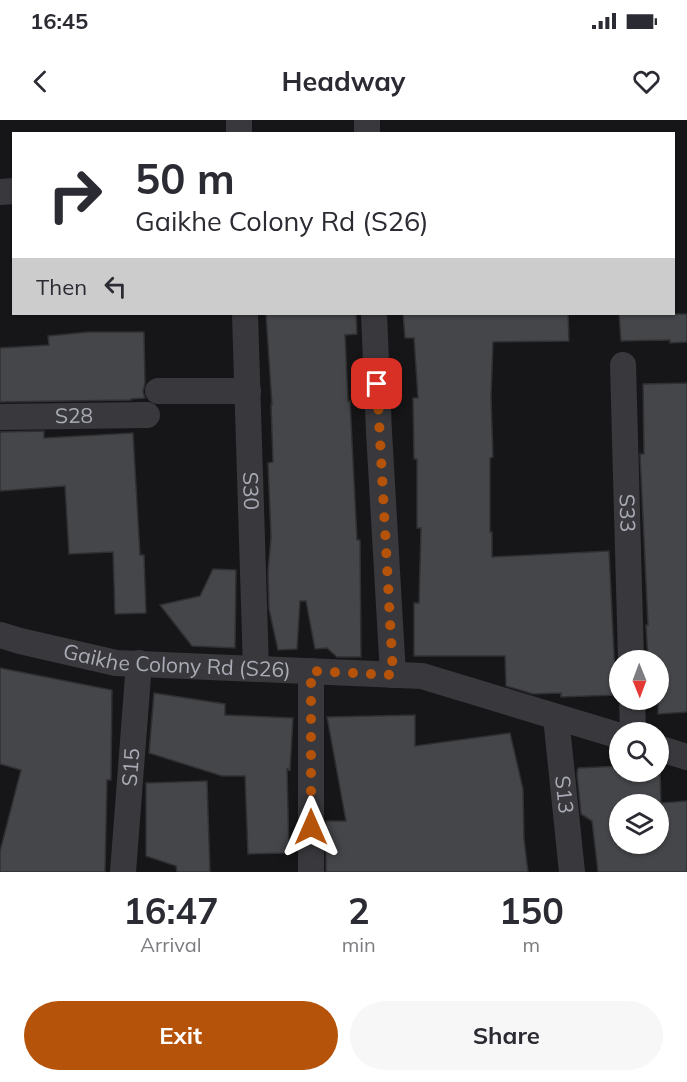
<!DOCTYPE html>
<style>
:root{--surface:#fff;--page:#f7f7f7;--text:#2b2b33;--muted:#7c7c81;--accent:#b45309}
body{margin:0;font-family:Mulish,sans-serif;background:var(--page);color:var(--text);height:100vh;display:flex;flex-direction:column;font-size:22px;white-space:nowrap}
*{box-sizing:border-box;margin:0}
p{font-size:20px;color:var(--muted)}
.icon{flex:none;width:33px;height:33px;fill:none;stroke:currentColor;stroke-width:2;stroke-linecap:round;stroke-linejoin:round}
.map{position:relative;height:752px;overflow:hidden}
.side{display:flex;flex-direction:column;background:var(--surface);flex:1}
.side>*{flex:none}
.guide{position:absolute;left:12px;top:12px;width:663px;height:183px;border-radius:0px;box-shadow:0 2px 4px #0004;background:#fff;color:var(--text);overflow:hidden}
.needle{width:39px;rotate:179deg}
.buttons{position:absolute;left:609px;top:530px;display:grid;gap:12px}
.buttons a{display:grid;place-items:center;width:60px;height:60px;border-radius:50%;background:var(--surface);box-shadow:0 2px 4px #0004;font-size:30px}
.pin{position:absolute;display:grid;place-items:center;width:51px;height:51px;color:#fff;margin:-26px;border-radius:12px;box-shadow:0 3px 9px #0006}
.me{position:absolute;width:66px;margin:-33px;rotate:0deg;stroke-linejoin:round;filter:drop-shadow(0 0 4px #0008)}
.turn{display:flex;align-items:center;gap:21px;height:126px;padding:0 24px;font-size:27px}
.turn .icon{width:78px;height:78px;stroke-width:2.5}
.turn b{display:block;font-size:42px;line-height:51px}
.then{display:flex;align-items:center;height:57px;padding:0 24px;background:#0003;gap:12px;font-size:22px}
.eta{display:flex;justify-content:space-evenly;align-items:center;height:102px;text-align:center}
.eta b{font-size:36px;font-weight:700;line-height:42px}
.cta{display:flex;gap:12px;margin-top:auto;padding:12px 24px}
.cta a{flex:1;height:69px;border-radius:36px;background:var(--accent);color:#fff;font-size:24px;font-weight:700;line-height:69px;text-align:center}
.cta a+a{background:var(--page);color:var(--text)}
.status{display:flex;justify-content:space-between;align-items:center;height:42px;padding:0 30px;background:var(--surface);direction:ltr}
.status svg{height:16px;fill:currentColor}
header{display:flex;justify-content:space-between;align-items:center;height:78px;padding:0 24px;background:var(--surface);font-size:27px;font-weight:700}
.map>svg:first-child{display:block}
.building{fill:#454649;stroke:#303033;stroke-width:1.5;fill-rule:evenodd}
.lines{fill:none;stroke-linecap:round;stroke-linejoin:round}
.minor{stroke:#39393d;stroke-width:26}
.route{stroke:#b45309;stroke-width:10;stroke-dasharray:0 18}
.labels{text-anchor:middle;stroke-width:6;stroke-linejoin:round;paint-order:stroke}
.street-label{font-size:21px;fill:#a9abb5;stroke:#111112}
</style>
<div class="status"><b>16:45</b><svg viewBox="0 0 49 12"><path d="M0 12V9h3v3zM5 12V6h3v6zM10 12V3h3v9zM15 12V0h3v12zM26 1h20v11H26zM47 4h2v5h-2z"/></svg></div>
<header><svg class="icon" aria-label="back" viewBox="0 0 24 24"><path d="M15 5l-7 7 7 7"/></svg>Headway<svg class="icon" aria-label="heart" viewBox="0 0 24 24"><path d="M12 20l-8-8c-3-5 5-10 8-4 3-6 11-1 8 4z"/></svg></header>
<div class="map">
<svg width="687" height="752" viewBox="0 0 687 752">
<rect width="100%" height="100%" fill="#161517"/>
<path class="building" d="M 266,194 L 356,194 L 357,214 L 345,215 L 348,281 L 350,281 L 357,420 L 360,420 L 361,537 L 337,537 L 327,528 L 315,529 L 306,481 L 300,481 L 297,529 L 278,530 L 269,489 L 268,452 L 271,417 L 268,343 L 273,342 L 271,285 L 272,285 Z
M 403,194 L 568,194 L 569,221 L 493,222 L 491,277 L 493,337 L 490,338 L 490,412 L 492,412 L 492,437 L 609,431 L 616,575 L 561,577 L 561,573 L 533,574 L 506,566 L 505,536 L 414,536 L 414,483 L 419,483 L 421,408 L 417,408 L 417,339 L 414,339 L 413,278 L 418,278 L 414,218 L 405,218 Z
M 619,194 L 687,194 L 687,222 L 670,223 L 670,220 L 621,221 Z
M 89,212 L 144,212 L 145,263 L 143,272 L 145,278 L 131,279 L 131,280 L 0,282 L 0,228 L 49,225 L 48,216 Z
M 687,263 L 687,592 L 658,594 L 658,540 L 648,540 L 646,505 L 648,505 L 640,334 L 644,334 L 643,264 Z
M 44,311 L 44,318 L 133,313 L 140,435 L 144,435 L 146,493 L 115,494 L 113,432 L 69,434 L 65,366 L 0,371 L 0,312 Z
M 213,449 L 236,450 L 235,528 L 192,526 L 160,485 L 200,476 Z
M 0,548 L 112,570 L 111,660 L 107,660 L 105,752 L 0,752 L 0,731 L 21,650 L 0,644 Z
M 154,573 L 225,584 L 225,595 L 293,598 L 290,650 L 287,649 L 289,733 L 248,734 L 245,656 L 222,656 L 149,633 Z
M 415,595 L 415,626 L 510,613 L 523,669 L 524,719 L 528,752 L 326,752 L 326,701 L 346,701 L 327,597 Z
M 620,646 L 620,651 L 660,651 L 661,683 L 687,681 L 687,752 L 598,752 L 592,701 L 581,694 L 577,654 L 578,648 ZM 620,684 L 658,684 L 658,723 L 620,723 Z
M 207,661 L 210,752 L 177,752 L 176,746 L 146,736 L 146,663 Z"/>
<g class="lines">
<g class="minor">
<path d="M 239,0 L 239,14"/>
<path d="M 367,0 L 367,14"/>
<path d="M 0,72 L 14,71"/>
<path id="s1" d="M 245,194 L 256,549"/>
<path d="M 374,194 L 379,312 L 393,555"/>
<path id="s2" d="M 623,245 L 631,540"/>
<path d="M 158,271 L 248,271"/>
<path id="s3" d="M 0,297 L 147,295"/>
<path id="s4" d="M 0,515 L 20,521 L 116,543 L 422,556 L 620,616"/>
<path d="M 311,551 L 311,752"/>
<path d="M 632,579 L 633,612"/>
<path id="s5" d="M 556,597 L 572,752"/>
<path d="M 658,628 L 687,637"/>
<path id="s6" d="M 123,752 L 139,543"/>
</g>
</g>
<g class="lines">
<path class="route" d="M 311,707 L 311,551 L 393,555 L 377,264"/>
</g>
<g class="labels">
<g class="street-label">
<text dy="7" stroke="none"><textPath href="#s3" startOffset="74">S28</textPath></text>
<text dy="7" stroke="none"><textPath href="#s1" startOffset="177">S30</textPath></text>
<text dy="7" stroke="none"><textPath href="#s2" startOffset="148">S33</textPath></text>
<text dy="7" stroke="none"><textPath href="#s4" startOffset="180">Gaikhe Colony Rd (S26)</textPath></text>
<text dy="7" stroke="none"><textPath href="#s6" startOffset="105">S15</textPath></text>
<text dy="7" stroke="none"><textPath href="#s5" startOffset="78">S13</textPath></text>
</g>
</g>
</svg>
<div class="buttons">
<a><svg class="needle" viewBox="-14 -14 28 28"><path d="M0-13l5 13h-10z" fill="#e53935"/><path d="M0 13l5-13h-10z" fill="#7c7c81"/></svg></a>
<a><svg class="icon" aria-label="search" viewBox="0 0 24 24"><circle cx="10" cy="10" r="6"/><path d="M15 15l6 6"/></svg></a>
<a><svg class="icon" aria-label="layers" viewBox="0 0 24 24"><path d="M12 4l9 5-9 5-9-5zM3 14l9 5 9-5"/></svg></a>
</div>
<div class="pin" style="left:377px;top:264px;background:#d93025"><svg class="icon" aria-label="arrive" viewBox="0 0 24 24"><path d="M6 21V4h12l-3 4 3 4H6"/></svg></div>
<svg class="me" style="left:311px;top:707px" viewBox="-20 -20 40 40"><path d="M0-17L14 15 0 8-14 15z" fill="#b45309" stroke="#fff" stroke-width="4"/></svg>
<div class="guide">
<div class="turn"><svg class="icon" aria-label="right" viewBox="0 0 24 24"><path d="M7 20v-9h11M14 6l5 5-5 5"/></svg><div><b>50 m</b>Gaikhe Colony Rd (S26)</div></div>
<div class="then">Then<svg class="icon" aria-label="left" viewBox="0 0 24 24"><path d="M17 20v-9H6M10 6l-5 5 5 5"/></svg></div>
</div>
</div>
<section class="side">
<div class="eta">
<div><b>16:47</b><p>Arrival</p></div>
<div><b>2</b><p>min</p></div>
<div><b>150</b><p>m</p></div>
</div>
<div class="cta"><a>Exit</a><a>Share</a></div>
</section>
